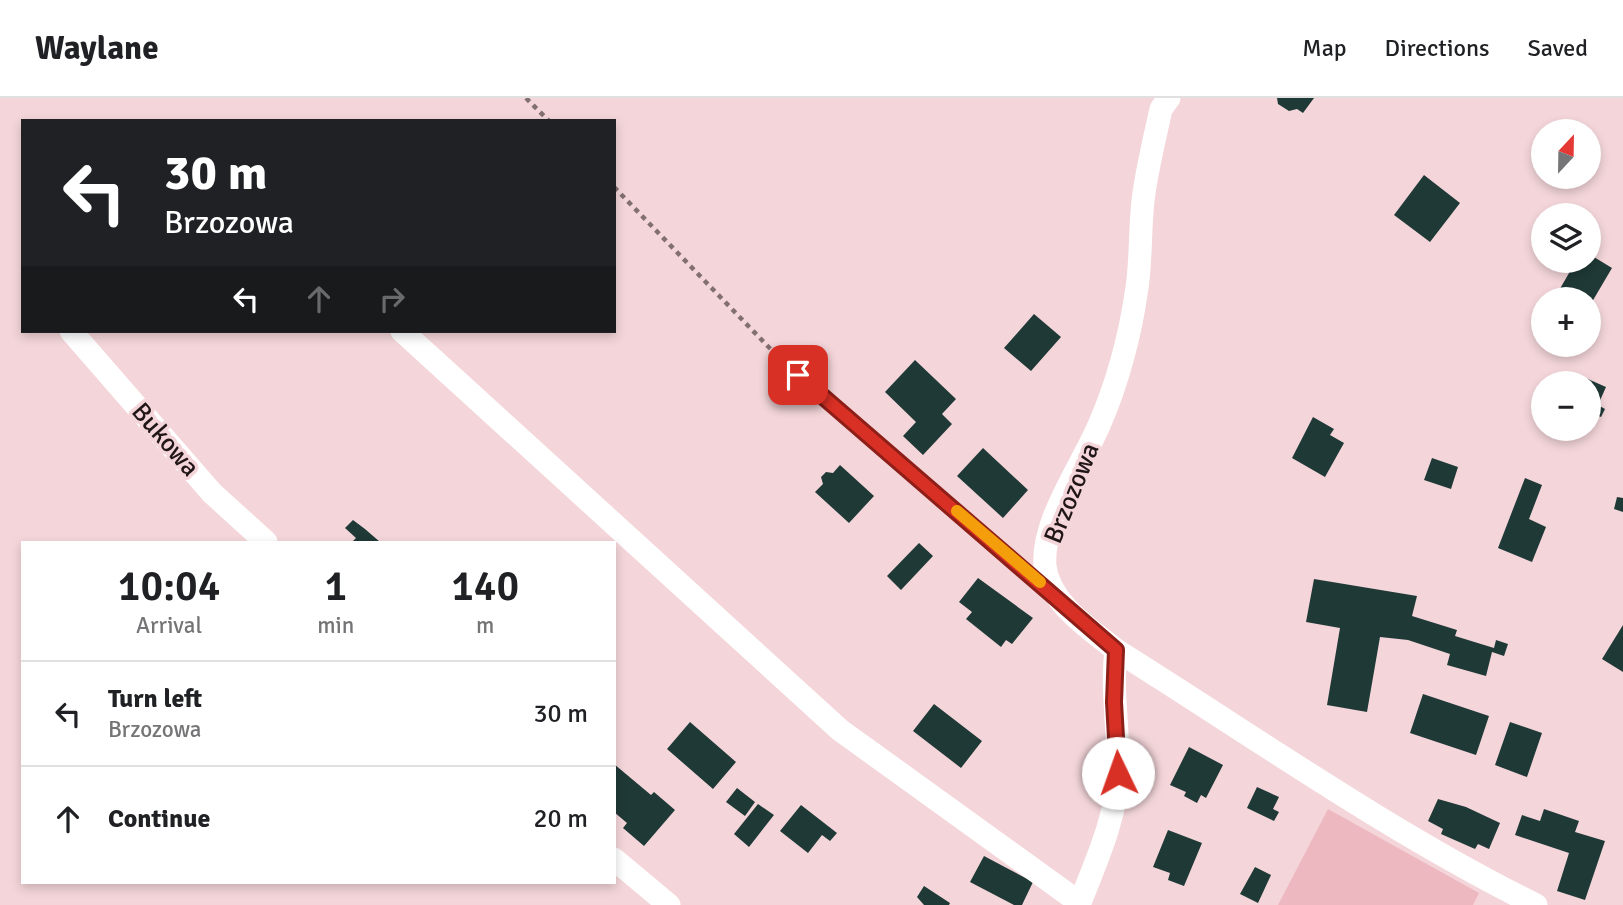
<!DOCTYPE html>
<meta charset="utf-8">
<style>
:root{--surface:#fff;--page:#f6f6f6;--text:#202124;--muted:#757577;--line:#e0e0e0}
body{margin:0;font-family:Signika,sans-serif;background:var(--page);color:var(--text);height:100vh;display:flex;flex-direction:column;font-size:26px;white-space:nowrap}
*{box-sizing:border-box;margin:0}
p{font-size:23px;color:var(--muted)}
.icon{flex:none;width:38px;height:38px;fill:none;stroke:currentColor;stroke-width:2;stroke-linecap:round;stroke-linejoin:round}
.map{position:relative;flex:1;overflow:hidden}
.drawer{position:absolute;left:21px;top:443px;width:595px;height:343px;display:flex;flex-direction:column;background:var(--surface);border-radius:0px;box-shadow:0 4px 10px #0003}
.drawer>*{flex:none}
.guide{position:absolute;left:21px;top:21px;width:595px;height:214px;border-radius:0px;box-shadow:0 4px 10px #0003;background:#202124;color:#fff;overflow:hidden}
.needle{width:46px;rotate:22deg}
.fabs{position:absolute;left:1531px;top:21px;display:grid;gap:14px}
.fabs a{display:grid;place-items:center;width:70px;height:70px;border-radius:50%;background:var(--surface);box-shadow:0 4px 10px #0003;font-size:35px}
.pin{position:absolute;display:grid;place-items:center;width:60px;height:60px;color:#fff;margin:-30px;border-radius:14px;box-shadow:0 4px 10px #0006}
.me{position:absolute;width:77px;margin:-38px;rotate:357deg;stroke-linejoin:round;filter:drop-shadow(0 0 5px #0008)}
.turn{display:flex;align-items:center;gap:24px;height:147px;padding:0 28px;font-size:32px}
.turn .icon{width:91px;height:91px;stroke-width:2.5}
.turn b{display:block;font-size:49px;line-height:60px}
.lanes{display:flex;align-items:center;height:66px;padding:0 28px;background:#0003;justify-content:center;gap:35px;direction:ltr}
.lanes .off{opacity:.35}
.eta{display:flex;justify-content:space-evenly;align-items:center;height:119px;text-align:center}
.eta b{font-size:42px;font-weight:600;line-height:49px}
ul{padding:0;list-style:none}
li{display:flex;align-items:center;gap:21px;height:105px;padding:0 28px;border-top:2px solid var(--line)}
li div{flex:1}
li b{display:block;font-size:26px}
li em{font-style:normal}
header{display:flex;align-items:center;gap:42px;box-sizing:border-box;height:98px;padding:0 35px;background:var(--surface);border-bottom:2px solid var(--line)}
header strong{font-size:33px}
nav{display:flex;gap:38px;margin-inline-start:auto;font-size:24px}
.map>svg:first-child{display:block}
.green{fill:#edb8bf}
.building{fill:#1f3937}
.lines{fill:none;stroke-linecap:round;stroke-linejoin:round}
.path{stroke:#826f71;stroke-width:4.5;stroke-dasharray:5 5;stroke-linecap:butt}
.lane{stroke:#fff;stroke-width:10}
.street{stroke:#fff;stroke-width:23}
.route-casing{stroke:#8d1f18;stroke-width:18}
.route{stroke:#d93025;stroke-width:12}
.slow{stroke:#f59e0b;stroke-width:12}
.labels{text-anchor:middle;stroke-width:7;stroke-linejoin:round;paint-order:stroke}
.street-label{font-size:26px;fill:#201618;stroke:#f4d6da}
</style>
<header>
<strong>Waylane</strong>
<nav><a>Map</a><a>Directions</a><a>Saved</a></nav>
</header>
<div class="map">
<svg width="1623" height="807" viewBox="0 0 1623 807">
<rect width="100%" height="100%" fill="#f4d6da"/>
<path class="green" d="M 1328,711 L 1479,795 L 1473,807 L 1278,807 Z"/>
<path class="building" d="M 1277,0 L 1314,0 L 1303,15 L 1297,11 L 1289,13 L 1278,6 Z
M 1424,77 L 1460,105 L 1430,144 L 1394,117 Z
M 1589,156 L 1612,170 L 1589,209 L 1589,201 L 1554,201 L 1576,163 L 1589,163 Z
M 1034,216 L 1061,239 L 1031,273 L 1004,250 Z
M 915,262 L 956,301 L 942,316 L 952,326 L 923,357 L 903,338 L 916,324 L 885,294 Z
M 1559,274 L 1569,279 L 1572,274 L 1606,289 L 1598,307 L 1605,311 L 1601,319 L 1594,316 L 1589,327 L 1589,285 L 1554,285 Z
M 1313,319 L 1334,331 L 1330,337 L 1344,345 L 1325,379 L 1292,360 Z
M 983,350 L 1028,392 L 1003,420 L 957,378 Z
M 1432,360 L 1458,369 L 1451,391 L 1424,382 Z
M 840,367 L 874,398 L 849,425 L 815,394 L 823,386 L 821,379 L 826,374 L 833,375 Z
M 1525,380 L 1542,387 L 1529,421 L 1546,429 L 1532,464 L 1498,450 Z
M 1617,399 L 1623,400 L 1623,414 L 1614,411 Z
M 353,422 L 365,431 L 380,444 L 352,444 L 356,440 L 345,430 Z
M 919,445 L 933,458 L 901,492 L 887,478 Z
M 978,480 L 1033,520 L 1012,546 L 1006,542 L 1001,549 L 966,521 L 972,514 L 959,504 Z
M 1314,481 L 1417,498 L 1412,518 L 1457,532 L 1455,538 L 1494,550 L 1496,542 L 1508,546 L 1504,558 L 1492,554 L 1486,578 L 1447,567 L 1450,556 L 1408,542 L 1380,539 L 1367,614 L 1327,607 L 1340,530 L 1306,524 Z
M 1623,527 L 1623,574 L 1602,561 Z
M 1423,596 L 1489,618 L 1476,657 L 1410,635 Z
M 934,606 L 982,643 L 961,670 L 913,633 Z
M 690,624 L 736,664 L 713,691 L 667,651 Z
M 1510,624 L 1542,635 L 1527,679 L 1495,667 Z
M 1189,649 L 1223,667 L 1206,700 L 1201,697 L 1197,705 L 1184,698 L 1186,694 L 1170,687 Z
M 614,666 L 651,697 L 654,694 L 675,712 L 644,748 L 623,730 L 627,725 L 614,714 Z
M 1257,689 L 1279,699 L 1273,711 L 1279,714 L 1274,723 L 1247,710 Z
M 737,690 L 755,704 L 745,718 L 726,704 Z
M 1438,701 L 1466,709 L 1500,725 L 1489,751 L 1478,746 L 1475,751 L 1441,736 L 1443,731 L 1428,723 Z
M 758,706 L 774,717 L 749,749 L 734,736 Z
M 801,707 L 837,735 L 830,743 L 822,737 L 808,755 L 780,733 Z
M 1544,711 L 1579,723 L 1575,734 L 1605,743 L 1585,802 L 1557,793 L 1569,755 L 1515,737 L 1522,717 L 1540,723 Z
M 1168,732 L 1202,745 L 1184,788 L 1168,782 L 1170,775 L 1153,769 Z
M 984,758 L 1033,784 L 1022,807 L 1014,807 L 970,784 Z
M 1255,769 L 1271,777 L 1258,805 L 1240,796 Z
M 924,788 L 950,805 L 949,807 L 924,807 L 917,799 Z"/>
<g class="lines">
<path class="path" d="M 526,0 L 549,23
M 614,89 L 786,267"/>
<path class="lane" d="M 798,277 L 1046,489"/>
<path class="street" d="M 71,233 L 212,395 L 266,444
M 402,233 L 840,632 L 1080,805
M 1116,552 C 1255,639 1389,734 1536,807
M 614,761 L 669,807
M 1079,807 C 1095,766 1118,716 1118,672 C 1119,632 1111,592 1116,552 C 1090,531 1049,505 1045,468 C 1041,423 1083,366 1100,325 C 1117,286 1130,238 1136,196 C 1142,163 1139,129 1144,95 C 1148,67 1155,39 1161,11 L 1169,0"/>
</g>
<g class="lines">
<g class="route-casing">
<path id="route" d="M 798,277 L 1116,552 L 1114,604 L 1118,675"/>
</g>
<use href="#route" class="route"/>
<path class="slow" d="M 957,413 L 1040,484"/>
</g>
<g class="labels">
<g class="street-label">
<text transform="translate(166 341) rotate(49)" y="9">Bukowa</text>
<text transform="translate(1071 395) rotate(-68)" y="9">Brzozowa</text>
</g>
</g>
</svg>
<div class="fabs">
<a><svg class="needle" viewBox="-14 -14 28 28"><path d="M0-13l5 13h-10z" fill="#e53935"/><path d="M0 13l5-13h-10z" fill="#757577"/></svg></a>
<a><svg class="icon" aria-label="layers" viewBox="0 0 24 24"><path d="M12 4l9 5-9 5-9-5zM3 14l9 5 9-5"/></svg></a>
<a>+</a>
<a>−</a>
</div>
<div class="pin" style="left:798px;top:277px;background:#d93025"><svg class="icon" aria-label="arrive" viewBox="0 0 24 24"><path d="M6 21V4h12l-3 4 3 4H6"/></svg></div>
<svg class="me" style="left:1118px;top:675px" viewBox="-20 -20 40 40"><circle r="19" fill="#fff"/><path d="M0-13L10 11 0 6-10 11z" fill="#d93025"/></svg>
<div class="guide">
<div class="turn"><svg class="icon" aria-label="left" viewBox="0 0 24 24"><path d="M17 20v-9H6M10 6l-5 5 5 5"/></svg><div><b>30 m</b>Brzozowa</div></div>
<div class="lanes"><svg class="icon" aria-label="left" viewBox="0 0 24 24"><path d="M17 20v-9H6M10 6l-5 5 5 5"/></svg><svg class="icon off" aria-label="ahead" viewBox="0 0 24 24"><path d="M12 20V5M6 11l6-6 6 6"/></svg><svg class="icon off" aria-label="right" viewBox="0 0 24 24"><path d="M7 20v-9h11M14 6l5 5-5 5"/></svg></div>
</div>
<section class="drawer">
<div class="eta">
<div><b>10:04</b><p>Arrival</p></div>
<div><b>1</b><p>min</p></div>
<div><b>140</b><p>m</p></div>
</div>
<ul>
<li><svg class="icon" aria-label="left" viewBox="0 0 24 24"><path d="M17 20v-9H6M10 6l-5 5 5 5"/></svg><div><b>Turn left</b><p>Brzozowa</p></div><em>30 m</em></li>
<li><svg class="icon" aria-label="ahead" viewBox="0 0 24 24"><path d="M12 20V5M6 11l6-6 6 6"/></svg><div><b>Continue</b></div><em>20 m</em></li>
</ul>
</section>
</div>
